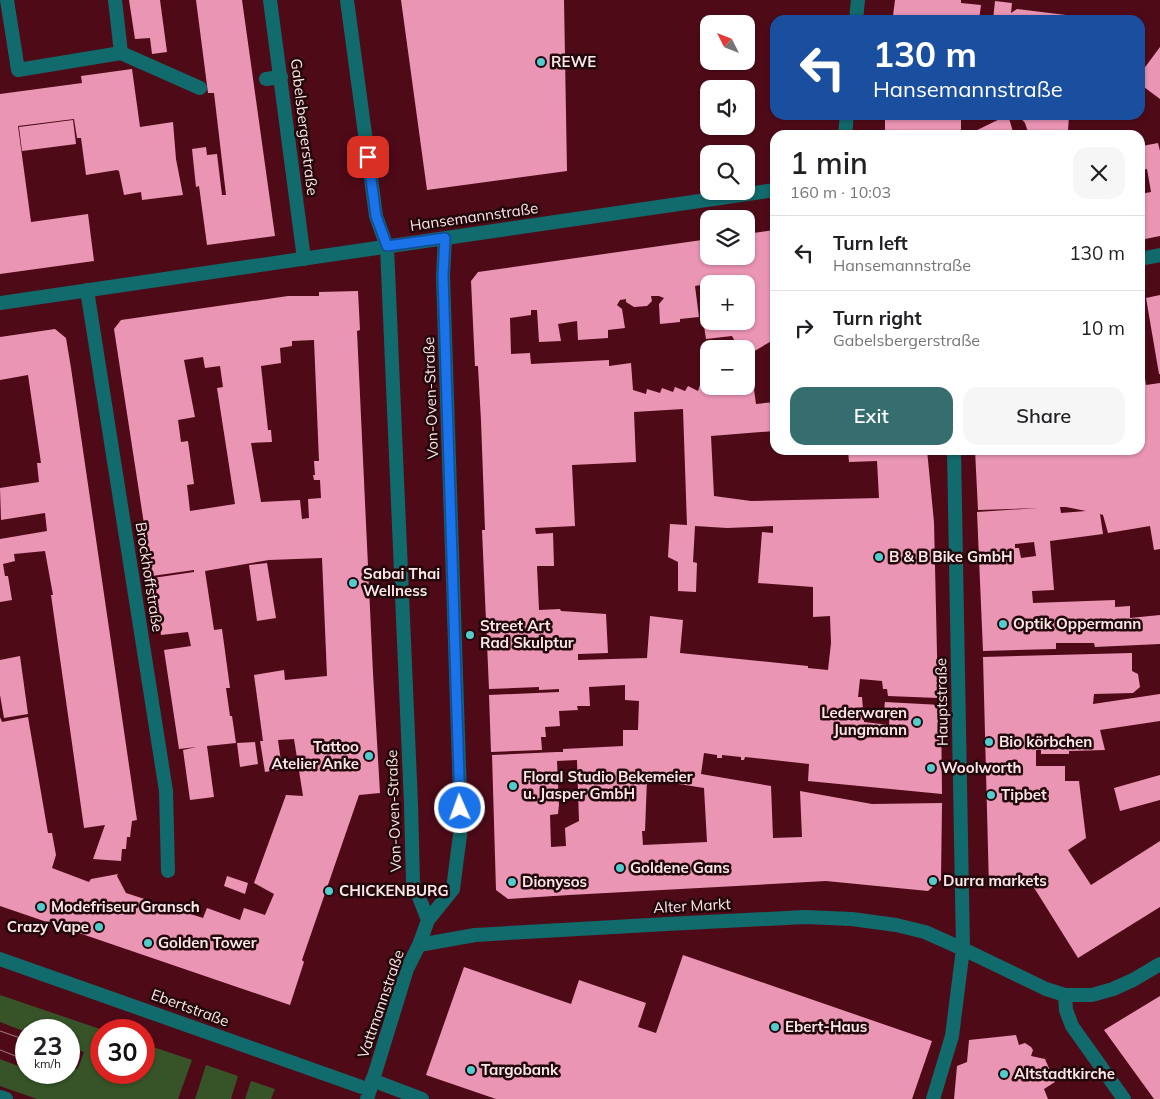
<!DOCTYPE html>
<meta charset="utf-8">
<style>
:root{--surface:#fff;--page:#f6f6f6;--text:#202124;--muted:#757577;--line:#e0e0e0;--accent:#366e70}
body{margin:0;font-family:Mulish,sans-serif;background:var(--page);color:var(--text);height:100vh;display:flex;flex-direction:column;font-size:19px;white-space:nowrap}
*{box-sizing:border-box;margin:0}
p{font-size:16px;color:var(--muted)}
.icon{flex:none;width:28px;height:28px;fill:none;stroke:currentColor;stroke-width:2;stroke-linecap:round;stroke-linejoin:round}
.map{position:relative;flex:1;overflow:hidden}
.details{position:absolute;left:770px;top:130px;width:375px;height:325px;display:flex;flex-direction:column;background:var(--surface);border-radius:15px;box-shadow:0 1px 4px #0004}
.details>*{flex:none}
.banner{position:absolute;left:770px;top:15px;width:375px;height:105px;border-radius:15px;box-shadow:0 1px 4px #0004;background:#1a4fa0;color:#fff;overflow:hidden}
.needle{width:32px;rotate:312deg}
.buttons{position:absolute;left:700px;top:15px;display:grid;gap:10px}
.buttons a{display:grid;place-items:center;width:55px;height:55px;border-radius:10px;background:var(--surface);box-shadow:0 1px 4px #0004;font-size:25px}
.speed{position:absolute;left:15px;top:1019px;display:flex;gap:10px;font-size:25px;font-weight:700;text-align:center}
.speed>*{display:grid;place-content:center;width:65px;height:65px;border-radius:50%;background:var(--surface);box-shadow:0 1px 4px #0004;line-height:1}
.speed small{font-size:12px;font-weight:400}
.speed .limit{border:8px solid #d22;background:#fff;color:#111}
.pin{position:absolute;display:grid;place-items:center;width:42px;height:42px;color:#fff;margin:-21px;border-radius:10px;box-shadow:0 2px 8px #0006}
.me{position:absolute;width:55px;margin:-28px;rotate:358deg;stroke-linejoin:round;filter:drop-shadow(0 0 4px #0008)}
.turn{display:flex;align-items:center;gap:18px;height:105px;padding:0 20px;font-size:22px}
.turn .icon{width:65px;height:65px;stroke-width:2.5}
.turn b{display:block;font-size:35px;line-height:42px}
.round{display:grid;place-items:center;flex:none;width:52px;height:52px;border-radius:15px;background:var(--page)}
.summary{display:flex;align-items:center;justify-content:space-between;height:85px;padding:0 20px}
h1{font-size:30px;font-weight:600;line-height:38px}
.button{display:flex;gap:10px;margin-top:auto;padding:10px 20px}
.button a{flex:1;height:58px;border-radius:15px;background:var(--accent);color:#fff;font-size:20px;font-weight:600;line-height:58px;text-align:center}
.button a+a{background:var(--page);color:var(--text)}
ul{padding:0;list-style:none}
li{display:flex;align-items:center;gap:15px;height:75px;padding:0 20px;border-top:1px solid var(--line)}
li div{flex:1}
li b{display:block;font-size:19px}
li em{font-style:normal}
.map>svg:first-child{display:block}
.green{fill:#365427}
.building{fill:#eb95b5;fill-rule:evenodd}
.lines{fill:none;stroke-linecap:round;stroke-linejoin:round}
.service{stroke:#116a6b;stroke-width:14}
.pedestrian{stroke:#116a6b;stroke-width:14}
.minor{stroke:#116a6b;stroke-width:14}
.tram{stroke:#a4787f;stroke-width:1}
.route-casing{stroke:#114b97;stroke-width:12}
.route{stroke:#1a73e8;stroke-width:9}
.poi-dot{fill:#52cdce;stroke:#24070a;stroke-width:2}
.labels{text-anchor:middle;stroke-width:5;stroke-linejoin:round;paint-order:stroke}
.poi-label{font-size:15px;font-weight:bold;fill:#fbe9e9;stroke:#24070a;text-anchor:start}
.street-label{font-size:15px;fill:#fbe9e9;stroke:#24070a}
</style>
<div class="map">
<svg width="1160" height="1099" viewBox="0 0 1160 1099">
<rect width="100%" height="100%" fill="#4f0a18"/>
<path class="green" d="M 0,995 L 103,1030 L 101,1030 L 101,1072 L 144,1072 L 144,1044 L 192,1060 L 178,1099 L 37,1099 L 0,1086 L 0,1059 L 26,1069 L 26,1072 L 37,1073 L 55,1079 L 78,1068 L 84,1052 L 69,1047 L 69,1030 L 26,1030 L 26,1032 L 0,1022 Z
M 206,1065 L 238,1076 L 231,1099 L 195,1099 Z
M 251,1081 L 275,1089 L 271,1099 L 245,1099 Z"/>
<path class="building" d="M 129,0 L 160,0 L 167,52 L 152,54 L 150,38 L 135,39 Z
M 196,0 L 242,0 L 275,236 L 207,245 L 199,186 L 196,187 L 192,149 L 206,147 L 207,155 L 217,154 L 222,195 L 226,195 L 214,93 L 208,93 Z
M 401,0 L 564,0 L 567,171 L 427,190 Z
M 895,0 L 961,0 L 961,3 L 981,5 L 979,20 L 933,20 L 893,16 Z
M 995,1 L 1012,3 L 1011,13 L 1017,9 L 1066,15 L 1066,20 L 993,20 Z
M 1160,47 L 1160,99 L 1140,84 L 1140,74 Z
M 132,69 L 140,127 L 173,122 L 176,159 L 183,195 L 142,200 L 141,192 L 124,195 L 119,171 L 117,170 L 86,175 L 81,138 L 77,138 L 74,119 L 18,126 L 31,222 L 88,214 L 94,261 L 0,274 L 0,94 L 82,83 L 81,76 Z
M 885,115 L 961,115 L 961,130 L 959,133 L 954,135 L 885,135 Z
M 1008,115 L 1014,135 L 967,135 Z
M 1018,115 L 1069,115 L 1068,131 L 1050,130 L 1052,135 L 1029,135 L 1025,123 Z
M 73,120 L 76,144 L 22,151 L 19,127 Z
M 1140,141 L 1142,146 L 1158,143 L 1160,151 L 1160,236 L 1140,240 L 1140,194 L 1151,192 L 1147,169 L 1140,170 Z
M 775,230 L 775,339 L 746,356 L 746,349 L 739,349 L 732,336 L 706,339 L 703,320 L 709,319 L 709,321 L 746,321 L 746,284 L 740,284 L 739,280 L 729,281 L 729,284 L 709,284 L 709,291 L 702,292 L 701,285 L 695,286 L 699,317 L 680,319 L 680,322 L 660,324 L 659,304 L 664,298 L 659,296 L 651,296 L 652,301 L 647,306 L 634,307 L 626,302 L 626,299 L 620,300 L 617,305 L 622,309 L 625,328 L 608,330 L 608,338 L 578,340 L 577,321 L 558,324 L 561,341 L 539,342 L 537,310 L 531,310 L 531,315 L 510,318 L 511,354 L 530,353 L 531,364 L 609,360 L 609,366 L 631,363 L 633,390 L 646,394 L 647,389 L 660,393 L 662,388 L 673,392 L 675,387 L 685,391 L 688,386 L 698,391 L 700,385 L 711,390 L 712,386 L 724,389 L 725,386 L 736,388 L 737,386 L 746,386 L 746,382 L 753,382 L 756,404 L 775,402 L 775,431 L 711,436 L 714,496 L 751,501 L 879,498 L 877,461 L 849,462 L 848,450 L 927,450 L 934,522 L 938,698 L 888,696 L 887,689 L 883,689 L 882,681 L 860,679 L 858,697 L 862,697 L 864,722 L 889,725 L 890,711 L 884,710 L 885,702 L 941,705 L 942,794 L 808,781 L 809,764 L 745,757 L 744,760 L 741,760 L 741,757 L 722,755 L 722,758 L 717,758 L 717,755 L 704,753 L 701,774 L 771,786 L 773,838 L 802,837 L 800,791 L 872,804 L 942,803 L 941,880 L 928,891 L 826,881 L 569,895 L 508,899 L 496,890 L 492,755 L 557,752 L 563,752 L 563,749 L 623,746 L 623,730 L 638,730 L 639,701 L 625,700 L 625,685 L 589,687 L 590,706 L 577,706 L 578,710 L 559,711 L 560,726 L 545,727 L 546,737 L 541,737 L 542,750 L 491,752 L 489,695 L 559,692 L 559,689 L 539,690 L 539,687 L 489,689 L 482,530 L 485,530 L 481,421 L 478,366 L 475,366 L 471,281 L 478,272 L 709,239 L 709,256 L 746,256 L 746,234 ZM 683,409 L 687,525 L 670,524 L 668,557 L 678,562 L 678,591 L 696,592 L 697,563 L 693,562 L 695,526 L 727,528 L 773,526 L 773,533 L 762,532 L 758,583 L 813,587 L 813,617 L 830,616 L 831,643 L 828,670 L 808,668 L 808,666 L 680,653 L 683,620 L 650,616 L 647,658 L 578,660 L 578,654 L 608,653 L 606,614 L 561,611 L 560,609 L 539,610 L 537,566 L 554,566 L 553,533 L 536,534 L 535,528 L 575,526 L 572,465 L 636,462 L 634,412 ZM 577,760 L 579,821 L 565,828 L 566,846 L 551,847 L 550,815 L 558,814 L 559,805 L 557,761 ZM 647,779 L 704,788 L 707,842 L 643,845 L 642,831 L 645,831 Z
M 358,291 L 360,330 L 357,331 L 373,673 L 380,793 L 359,795 L 302,960 L 304,962 L 290,1005 L 0,906 L 0,717 L 2,722 L 28,717 L 48,833 L 52,833 L 56,855 L 52,868 L 89,882 L 91,879 L 118,874 L 117,876 L 126,893 L 203,918 L 207,908 L 240,920 L 244,908 L 265,915 L 274,894 L 254,883 L 286,795 L 303,796 L 294,739 L 278,740 L 282,769 L 265,772 L 260,741 L 263,741 L 254,675 L 284,670 L 285,680 L 327,676 L 322,558 L 269,560 L 205,571 L 214,630 L 222,629 L 230,688 L 226,688 L 230,716 L 232,716 L 236,743 L 207,746 L 214,797 L 190,800 L 183,750 L 196,747 L 179,749 L 164,650 L 191,646 L 188,632 L 161,635 L 153,578 L 194,572 L 194,570 L 152,576 L 114,329 L 121,320 L 288,296 L 319,296 L 319,292 ZM 314,340 L 319,461 L 314,461 L 315,475 L 313,475 L 314,480 L 320,480 L 321,498 L 308,499 L 309,518 L 302,519 L 300,500 L 261,502 L 251,443 L 272,442 L 271,430 L 268,430 L 261,366 L 281,363 L 280,348 L 292,346 L 292,341 ZM 203,357 L 205,368 L 220,366 L 223,387 L 217,388 L 235,504 L 190,511 L 187,485 L 194,484 L 188,441 L 181,442 L 178,420 L 195,417 L 184,360 Z
M 1160,295 L 1160,374 L 1159,374 L 1146,298 Z
M 55,329 L 66,338 L 71,368 L 137,820 L 132,821 L 130,837 L 127,837 L 126,849 L 122,849 L 121,861 L 93,859 L 105,825 L 84,828 L 51,595 L 53,595 L 45,551 L 14,554 L 15,561 L 3,564 L 5,576 L 8,576 L 12,600 L 0,602 L 0,539 L 47,531 L 45,513 L 1,520 L 0,488 L 39,482 L 37,463 L 41,463 L 28,375 L 0,380 L 0,337 Z
M 1143,366 L 1146,385 L 1160,383 L 1160,549 L 1154,550 L 1150,526 L 1108,533 L 1103,515 L 1100,514 L 1103,534 L 1050,541 L 1054,590 L 1032,591 L 1033,603 L 1115,600 L 1115,607 L 1130,606 L 1130,618 L 1160,615 L 1160,644 L 1095,647 L 1094,643 L 1056,643 L 1056,649 L 983,651 L 977,512 L 1039,508 L 978,510 L 975,450 L 1140,450 L 1140,367 ZM 1060,507 L 1066,507 L 1086,511 L 1061,513 ZM 1034,542 L 1036,556 L 1021,558 L 1019,548 L 1015,548 L 1015,544 Z
M 267,563 L 276,618 L 257,621 L 249,565 Z
M 1132,653 L 1132,671 L 1138,674 L 1140,687 L 1133,693 L 1094,694 L 1093,704 L 1160,694 L 1160,721 L 1100,730 L 1105,750 L 1069,751 L 1069,754 L 1041,754 L 1041,750 L 1036,750 L 1036,766 L 1065,766 L 1065,781 L 1079,781 L 1086,838 L 1068,850 L 1091,885 L 1160,841 L 1160,907 L 1078,958 L 1033,886 L 989,887 L 983,657 Z
M 20,656 L 28,714 L 4,718 L 0,695 L 0,660 Z
M 255,742 L 258,764 L 240,767 L 237,743 Z
M 1160,775 L 1160,800 L 1120,811 L 1114,788 Z
M 227,876 L 248,883 L 245,894 L 224,886 Z
M 683,955 L 932,1041 L 912,1099 L 496,1099 L 426,1075 L 464,967 L 571,1004 L 579,980 L 646,1003 L 638,1027 L 656,1033 Z
M 1160,996 L 1160,1099 L 1154,1099 L 1104,1030 Z
M 1016,1035 L 1019,1045 L 1025,1043 L 1031,1047 L 1033,1050 L 1031,1056 L 1045,1059 L 1055,1082 L 1044,1089 L 1048,1099 L 954,1099 L 957,1066 L 967,1062 L 969,1040 Z"/>
<g class="lines">
<path class="service" d="M 7,0 L 18,70 L 121,53 L 200,88
M 115,0 L 121,53
M 266,79 L 281,77"/>
<path class="pedestrian" d="M 372,1080 L 422,1099
M 0,1097 L 6,1099
M 933,1099 L 952,1036 L 963,949 L 954,450"/>
<path class="minor" d="M 270,0 L 304,259
M 347,0 L 376,216 L 387,247 L 411,804 L 413,882 L 428,920
M 856,20 L 858,0
M 845,135 L 847,115
M 1140,259 L 1160,255
M 87,290 L 166,791 L 168,871
M 0,303 L 775,190
M 419,945 L 475,935 L 667,924 L 805,917 L 852,919 L 896,925 L 925,932 L 963,949 L 1046,989 L 1065,995 L 1092,995 L 1113,989 L 1133,980 L 1160,964
M 0,959 L 370,1090
M 1065,995 L 1066,1010 L 1072,1026 L 1124,1099
M 367,1099 L 407,969 L 419,945 L 428,920 L 453,889 L 461,827 L 443,276 L 445,238"/>
<path class="tram" d="M 0,1031 L 26,1040
M 0,1050 L 26,1060"/>
</g>
<g class="lines">
<g class="route-casing">
<path id="route" d="M 368,157 L 376,216 L 387,246 L 445,238 L 443,276 L 460,808"/>
</g>
<use href="#route" class="route"/>
</g>
<g class="poi-dot">
<circle cx="541" cy="62" r="5"/>
<circle cx="879" cy="557" r="5"/>
<circle cx="353" cy="583" r="5"/>
<circle cx="1003" cy="624" r="5"/>
<circle cx="470" cy="635" r="5"/>
<circle cx="917" cy="722" r="5"/>
<circle cx="989" cy="742" r="5"/>
<circle cx="369" cy="756" r="5"/>
<circle cx="931" cy="768" r="5"/>
<circle cx="513" cy="786" r="5"/>
<circle cx="991" cy="795" r="5"/>
<circle cx="620" cy="868" r="5"/>
<circle cx="933" cy="881" r="5"/>
<circle cx="512" cy="882" r="5"/>
<circle cx="329" cy="891" r="5"/>
<circle cx="41" cy="907" r="5"/>
<circle cx="99" cy="927" r="5"/>
<circle cx="148" cy="943" r="5"/>
<circle cx="775" cy="1027" r="5"/>
<circle cx="471" cy="1070" r="5"/>
<circle cx="1004" cy="1074" r="5"/>
</g>
<g class="labels">
<g class="poi-label">
<text x="551" y="67">REWE</text>
<text x="889" y="562">B &amp; B Bike GmbH</text>
<text x="363" y="579">Sabai Thai<tspan x="363" dy="17">Wellness</tspan></text>
<text x="1013" y="629">Optik Oppermann</text>
<text x="480" y="631">Street Art<tspan x="480" dy="17">Rad Skulptur</tspan></text>
<text x="907" y="718" text-anchor="end">Lederwaren<tspan x="907" dy="17">Jungmann</tspan></text>
<text x="999" y="747">Bio körbchen</text>
<text x="359" y="752" text-anchor="end">Tattoo<tspan x="359" dy="17">Atelier Anke</tspan></text>
<text x="941" y="773">Woolworth</text>
<text x="523" y="782">Floral Studio Bekemeier<tspan x="523" dy="17">u. Jasper GmbH</tspan></text>
<text x="1001" y="800">Tipbet</text>
<text x="630" y="873">Goldene Gans</text>
<text x="943" y="886">Durra markets</text>
<text x="522" y="887">Dionysos</text>
<text x="339" y="896">CHICKENBURG</text>
<text x="51" y="912">Modefriseur Gransch</text>
<text x="89" y="932" text-anchor="end">Crazy Vape</text>
<text x="158" y="948">Golden Tower</text>
<text x="785" y="1032">Ebert-Haus</text>
<text x="481" y="1075">Targobank</text>
<text x="1014" y="1079">Altstadtkirche</text>
</g>
<g class="street-label">
<text transform="translate(304 127) rotate(83)" y="5">Gabelsbergerstraße</text>
<text transform="translate(474 217) rotate(-8)" y="5">Hansemannstraße</text>
<text transform="translate(431 398) rotate(-92)" y="5">Von-Oven-Straße</text>
<text transform="translate(149 577) rotate(81)" y="5">Brockhoffstraße</text>
<text transform="translate(942 702) rotate(-91)" y="5">Hauptstraße</text>
<text transform="translate(394 811) rotate(-92)" y="5">Von-Oven-Straße</text>
<text transform="translate(692 906) rotate(-3)" y="5">Alter Markt</text>
<text transform="translate(381 1004) rotate(-71)" y="5">Vattmannstraße</text>
<text transform="translate(190 1008) rotate(20)" y="5">Ebertstraße</text>
</g>
</g>
</svg>
<div class="buttons">
<a><svg class="needle" viewBox="-14 -14 28 28"><path d="M0-13l5 13h-10z" fill="#e53935"/><path d="M0 13l5-13h-10z" fill="#757577"/></svg></a>
<a><svg class="icon" aria-label="sound" viewBox="0 0 24 24"><path d="M4 9h4l5-4v14l-5-4H4zM17 9q2 3 0 6"/></svg></a>
<a><svg class="icon" aria-label="search" viewBox="0 0 24 24"><circle cx="10" cy="10" r="6"/><path d="M15 15l6 6"/></svg></a>
<a><svg class="icon" aria-label="layers" viewBox="0 0 24 24"><path d="M12 4l9 5-9 5-9-5zM3 14l9 5 9-5"/></svg></a>
<a>+</a>
<a>−</a>
</div>
<div class="speed"><div>23<small>km/h</small></div><div class="limit">30</div></div>
<div class="pin" style="left:368px;top:157px;background:#d93025"><svg class="icon" aria-label="arrive" viewBox="0 0 24 24"><path d="M6 21V4h12l-3 4 3 4H6"/></svg></div>
<svg class="me" style="left:460px;top:808px" viewBox="-20 -20 40 40"><circle r="17" fill="#1a73e8" stroke="#fff" stroke-width="3"/><path d="M0-11L8 9 0 5-8 9z" fill="#fff"/></svg>
<div class="banner">
<div class="turn"><svg class="icon" aria-label="left" viewBox="0 0 24 24"><path d="M17 20v-9H6M10 6l-5 5 5 5"/></svg><div><b>130 m</b>Hansemannstraße</div></div>
</div>
<section class="details">
<div class="summary"><div><h1>1 min</h1><p>160 m · 10:03</p></div><a class="round"><svg class="icon" aria-label="close" viewBox="0 0 24 24"><path d="M6 6l12 12M18 6L6 18"/></svg></a></div>
<ul>
<li><svg class="icon" aria-label="left" viewBox="0 0 24 24"><path d="M17 20v-9H6M10 6l-5 5 5 5"/></svg><div><b>Turn left</b><p>Hansemannstraße</p></div><em>130 m</em></li>
<li><svg class="icon" aria-label="right" viewBox="0 0 24 24"><path d="M7 20v-9h11M14 6l5 5-5 5"/></svg><div><b>Turn right</b><p>Gabelsbergerstraße</p></div><em>10 m</em></li>
</ul>
<div class="button"><a>Exit</a><a>Share</a></div>
</section>
</div>
